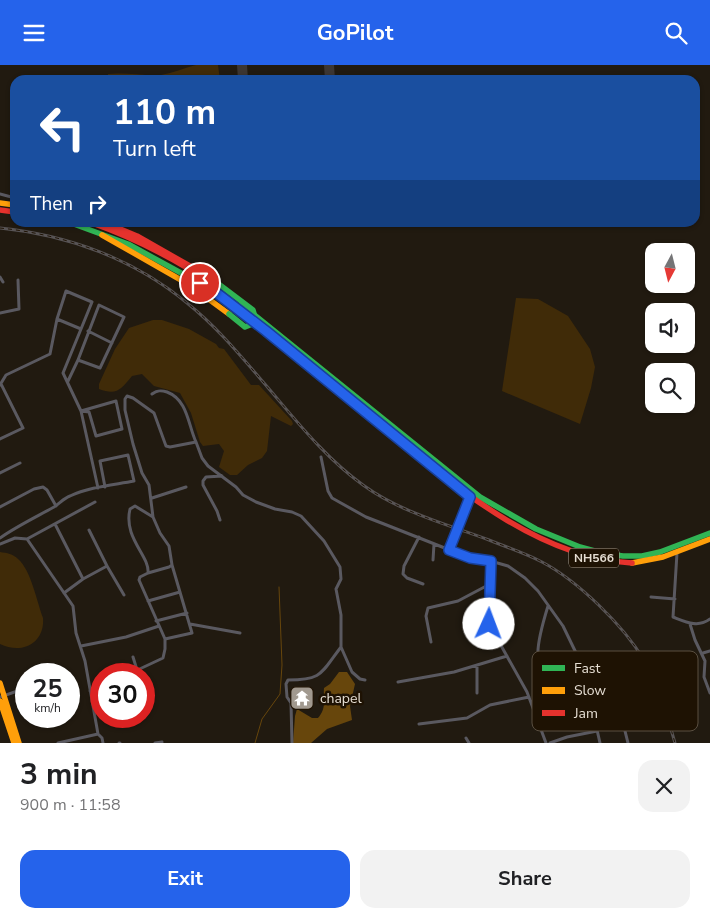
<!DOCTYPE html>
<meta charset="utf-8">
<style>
:root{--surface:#fff;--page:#f2f2f2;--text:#202124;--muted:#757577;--accent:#2563eb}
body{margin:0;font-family:"Nunito Sans",sans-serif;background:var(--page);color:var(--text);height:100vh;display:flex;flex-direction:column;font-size:19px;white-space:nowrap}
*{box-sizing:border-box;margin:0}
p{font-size:16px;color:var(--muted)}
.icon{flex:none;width:28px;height:28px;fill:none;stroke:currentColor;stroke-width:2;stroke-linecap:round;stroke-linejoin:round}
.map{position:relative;height:678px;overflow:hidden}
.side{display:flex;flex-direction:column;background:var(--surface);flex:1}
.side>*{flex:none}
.hud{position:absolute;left:10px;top:10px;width:690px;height:152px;border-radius:15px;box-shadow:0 1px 4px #0004;background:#1a4fa0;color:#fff;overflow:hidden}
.needle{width:32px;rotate:187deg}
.tools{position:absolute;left:645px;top:178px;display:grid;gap:10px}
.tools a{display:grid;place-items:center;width:50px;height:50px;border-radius:10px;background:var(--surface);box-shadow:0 1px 4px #0004;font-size:25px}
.speed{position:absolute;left:15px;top:598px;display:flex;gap:10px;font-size:25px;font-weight:700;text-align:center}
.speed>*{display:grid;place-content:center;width:65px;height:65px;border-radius:50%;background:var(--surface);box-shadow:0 1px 4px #0004;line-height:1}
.speed small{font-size:12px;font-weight:400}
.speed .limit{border:8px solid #d22;background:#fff;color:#111}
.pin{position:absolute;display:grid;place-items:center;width:42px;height:42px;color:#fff;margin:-21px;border:2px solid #fff;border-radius:50%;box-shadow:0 1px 5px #0007}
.me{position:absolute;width:55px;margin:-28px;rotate:2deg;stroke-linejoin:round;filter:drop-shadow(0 0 4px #0008)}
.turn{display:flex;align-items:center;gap:18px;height:105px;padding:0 20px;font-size:22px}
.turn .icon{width:65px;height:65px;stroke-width:2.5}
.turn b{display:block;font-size:35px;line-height:42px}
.then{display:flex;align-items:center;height:48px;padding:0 20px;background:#0003;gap:10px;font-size:19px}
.round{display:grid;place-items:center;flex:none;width:52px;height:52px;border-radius:15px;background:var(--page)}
.headline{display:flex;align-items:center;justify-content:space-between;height:85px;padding:0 20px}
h1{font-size:30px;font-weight:700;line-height:38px}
.primary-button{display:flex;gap:10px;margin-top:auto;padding:10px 20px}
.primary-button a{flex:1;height:58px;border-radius:15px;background:var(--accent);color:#fff;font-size:20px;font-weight:700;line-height:58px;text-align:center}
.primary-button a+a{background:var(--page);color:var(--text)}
header{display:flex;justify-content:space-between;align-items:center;height:65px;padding:0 20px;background:var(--accent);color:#fff;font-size:22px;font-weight:700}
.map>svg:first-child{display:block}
.green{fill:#402b08}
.water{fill:#67460c}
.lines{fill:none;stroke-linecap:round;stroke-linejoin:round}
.stream{stroke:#67460c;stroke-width:1}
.taxiway{stroke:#3c3632;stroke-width:10}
.street{stroke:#5a5960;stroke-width:3}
.fast{stroke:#30b455;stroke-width:5.5}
.slow{stroke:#ff9f0a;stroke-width:5.5}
.jam{stroke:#e5322d;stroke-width:5.5}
.rail-casing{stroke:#575354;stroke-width:3}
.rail{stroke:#1e1203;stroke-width:1;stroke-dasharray:4;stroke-linecap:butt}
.street-bridge{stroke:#5a5960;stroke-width:3}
.fast-bridge{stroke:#30b455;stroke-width:5.5}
.route-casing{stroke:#184099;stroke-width:12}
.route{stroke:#2563eb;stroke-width:9}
.labels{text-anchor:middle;stroke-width:5;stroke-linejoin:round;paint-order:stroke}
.shield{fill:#1e1203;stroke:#aaa195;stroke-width:1}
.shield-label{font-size:12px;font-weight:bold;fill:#e6ded3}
.poi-label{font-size:14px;fill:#e6ded3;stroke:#1e1203;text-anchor:start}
.key{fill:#1e1203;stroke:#5a4f41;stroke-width:1}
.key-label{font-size:14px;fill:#e6ded3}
</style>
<header><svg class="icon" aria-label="menu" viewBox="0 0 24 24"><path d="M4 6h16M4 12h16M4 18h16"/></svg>GoPilot<svg class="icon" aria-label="search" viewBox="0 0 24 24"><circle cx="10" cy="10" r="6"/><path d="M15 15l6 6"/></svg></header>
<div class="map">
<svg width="710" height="678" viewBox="0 0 710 678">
<rect width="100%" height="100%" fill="#211a10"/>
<path class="green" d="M 196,0 L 218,0 L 220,15 L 112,15 L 108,12 L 108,9 C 125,7 143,11 161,10 C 173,8 184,3 196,0 Z
M 516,233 L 538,234 L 568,251 L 590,284 L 595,302 L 591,323 L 580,359 L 502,326 Z
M 153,255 L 162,255 L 189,264 L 216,279 L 219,283 L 224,284 L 251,320 L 259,320 L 292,356 L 293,359 L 291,361 L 271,351 L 267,386 L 262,393 L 248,400 L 237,410 L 230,410 L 219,402 L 224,386 L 219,379 L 203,381 L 200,377 L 191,348 L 180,328 L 154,321 L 142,309 L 132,311 C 121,324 117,331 99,324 L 99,319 L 115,284 L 129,263 Z
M 0,487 C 7,488 13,489 18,494 C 31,505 37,537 43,553 C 45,578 22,590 0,579 Z"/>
<path class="water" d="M 339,607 L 347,607 L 355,619 L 350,641 L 352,655 L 327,664 L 311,678 L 293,678 L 295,651 L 297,644 L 312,653 L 318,653 C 327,643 323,635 324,623 L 330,619 Z"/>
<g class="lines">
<path class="stream" d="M 255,678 L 262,654 L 280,629 L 282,600 L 279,522"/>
<path class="taxiway" d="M 242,0 L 243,15
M 329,0 L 330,15"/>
<path class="street" d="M 0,129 L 15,133
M 665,181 L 669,186
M 679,186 L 684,183 L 686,186
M 686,186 L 692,195 L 686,199
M 0,212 L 3,217
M 0,248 L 19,244 L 18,215
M 57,254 L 66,226 L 92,237 L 81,264
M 88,266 L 112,278
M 68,316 L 78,295 L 100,303 L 124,252 L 99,240 L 78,295
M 0,320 L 6,310 L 50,289 L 57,254 L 81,264 L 63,308 L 81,346 L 98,423
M 152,329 C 157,325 161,325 167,327 C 188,335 188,360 196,377
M 116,336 L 122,364 L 96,371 L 89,347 L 81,346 Z
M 0,374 L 23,363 L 1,319
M 321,392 L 328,426 L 332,433 L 366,452 L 384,459 L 470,493 L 487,495 L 508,501 L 525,513 L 538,526 L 563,561 L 579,594 L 586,616 L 600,678
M 0,408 L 20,398
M 152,433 L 186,422
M 0,442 L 34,424 L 43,422 L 47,425 L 56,441
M 462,453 L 470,432
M 220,455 L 217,446 L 203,420 L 203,416 L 206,412 L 222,411
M 55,459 L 83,514
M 419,472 L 404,501 L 403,509 L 407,513 L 423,519
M 0,473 C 17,461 36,452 54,442 C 59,439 64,433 70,431 C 89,422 113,420 134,416 L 128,390 L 100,396 L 105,422
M 27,474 L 95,437
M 0,479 L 15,473 L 27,474 L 73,541 L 76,568 L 85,596 L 98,669
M 449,485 L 455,472
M 677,488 L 673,552 C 686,557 698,563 710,554
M 433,495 L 434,479
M 491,496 L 489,559 L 527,627 L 546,678
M 107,501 L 124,530
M 148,508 L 169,502 L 172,500 L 169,481 L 160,468 L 153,452 L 149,420 L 142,408 L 133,379 L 125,345 L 125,334 L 127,331 L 133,333 L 154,348 L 166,381 L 170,382 L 196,377 L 202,393 L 208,401 L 236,422 L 243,430 L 256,437 L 275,444 L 292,447 L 301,451 L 324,476 L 340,502 L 341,514 L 336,524 L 341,550 L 341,582 L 352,607 L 360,614 L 365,615
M 64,528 L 83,514 L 107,501 L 89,465
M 651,532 L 675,534
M 148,536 L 180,527
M 548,541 C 544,554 537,577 538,590 C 539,604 544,619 548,632
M 156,556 L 187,548
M 190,559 L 240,568
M 690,559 L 695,575 L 705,596 L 704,612 L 710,628
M 165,574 L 192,568 L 172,500
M 431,577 L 426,551 L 428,543 L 458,536 L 490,519
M 81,581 L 126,572 L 159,561
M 703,588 L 710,586
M 133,592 L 137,605
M 477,600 L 477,628
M 43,609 L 44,600
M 129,609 L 163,593 L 165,584 L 165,574 L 139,515 L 140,512 L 148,508 C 150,491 123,473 130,444 L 135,441 L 153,452
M 398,617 L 454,607 L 507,591
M 90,626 L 101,621
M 0,632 L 26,623
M 531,637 L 570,624 L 588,622
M 623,647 L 622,654 L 628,678
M 419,659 L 467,653 L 490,640 L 529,632
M 466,673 L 469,678
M 58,678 L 98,669 L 102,673 L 103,678
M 119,678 L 120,678
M 155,678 L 162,677
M 292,678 L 291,638 L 287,632 L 286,619 L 288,615 C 323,615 321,608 341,582
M 550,678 L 567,672 L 597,666"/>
<path class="fast" d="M 71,158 L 128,179 L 214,226 L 371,353
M 241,239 L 480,432 L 536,464 L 580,482 L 602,488 L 623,491 L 642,491 L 660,487 L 710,468"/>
<path class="slow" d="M 0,138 L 15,140
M 102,170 L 188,219 L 229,249
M 632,498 L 663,492 L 710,474
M 0,618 L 19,678
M 0,636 L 14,678"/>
<path class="jam" d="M 0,145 L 15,147
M 92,158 C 137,174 179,196 219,223
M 106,158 L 137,171 L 204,209
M 371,353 C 445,412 532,493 632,498"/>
<g class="rail-casing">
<path id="rail" d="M 0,163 C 68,170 134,194 187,238 C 216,261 240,290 264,318 C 295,354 324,392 363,420 C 400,447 446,459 489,475 C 506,482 525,488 542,497 C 578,516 623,560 644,595 C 658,620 667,650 675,678"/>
</g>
<use href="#rail" class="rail"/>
<path class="street-bridge" d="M 455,472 L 462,453"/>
<path class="fast-bridge" d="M 208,211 L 253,245 L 255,252 L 250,260 L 245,262 L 229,249"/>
</g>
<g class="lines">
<g class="route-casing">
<path id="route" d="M 200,218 L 214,226 L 266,266 L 470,432 L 449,485 L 470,493 L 491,496 L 489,559"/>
</g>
<use href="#route" class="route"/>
</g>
<defs>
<g id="temple-square" transform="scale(1.25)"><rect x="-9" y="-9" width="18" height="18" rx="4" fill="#a1998f" stroke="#1e1203"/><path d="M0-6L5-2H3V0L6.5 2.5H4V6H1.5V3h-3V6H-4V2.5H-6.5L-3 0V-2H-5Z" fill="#fff"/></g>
</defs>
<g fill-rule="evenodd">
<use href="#temple-square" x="302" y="633"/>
</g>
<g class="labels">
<rect class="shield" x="569" y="483.5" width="50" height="19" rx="4"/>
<g class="shield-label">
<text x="594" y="497">NH566</text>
</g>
<g class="poi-label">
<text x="320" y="638">chapel</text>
</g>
</g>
<rect x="532" y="586" width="166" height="80" rx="8" class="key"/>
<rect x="542" y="600" width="23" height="6" fill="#30b455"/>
<rect x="542" y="622" width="23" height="7" fill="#ff9f0a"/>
<rect x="542" y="645" width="23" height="6" fill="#e5322d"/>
<g class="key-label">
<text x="574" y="608">Fast</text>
<text x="574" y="630">Slow</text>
<text x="574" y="653">Jam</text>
</g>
</svg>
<div class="tools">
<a><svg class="needle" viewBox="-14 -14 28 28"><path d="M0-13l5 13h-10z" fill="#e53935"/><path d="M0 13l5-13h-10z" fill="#757577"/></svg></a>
<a><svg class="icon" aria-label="sound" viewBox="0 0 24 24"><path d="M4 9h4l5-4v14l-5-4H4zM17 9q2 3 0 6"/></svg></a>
<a><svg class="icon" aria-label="search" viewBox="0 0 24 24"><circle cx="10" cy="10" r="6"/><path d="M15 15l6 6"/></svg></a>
</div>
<div class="speed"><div>25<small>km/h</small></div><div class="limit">30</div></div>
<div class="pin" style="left:200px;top:218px;background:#d93025"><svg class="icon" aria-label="arrive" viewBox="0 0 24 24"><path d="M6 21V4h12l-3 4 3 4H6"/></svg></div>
<svg class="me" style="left:489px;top:559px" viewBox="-20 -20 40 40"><circle r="19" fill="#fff"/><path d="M0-13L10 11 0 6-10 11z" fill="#2563eb"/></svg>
<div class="hud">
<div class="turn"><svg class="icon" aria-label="left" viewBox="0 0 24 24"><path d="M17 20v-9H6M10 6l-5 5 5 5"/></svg><div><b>110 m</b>Turn left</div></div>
<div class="then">Then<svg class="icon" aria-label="right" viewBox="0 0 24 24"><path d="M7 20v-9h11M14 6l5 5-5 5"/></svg></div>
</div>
</div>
<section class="side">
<div class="headline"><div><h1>3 min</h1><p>900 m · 11:58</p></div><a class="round"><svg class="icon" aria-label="close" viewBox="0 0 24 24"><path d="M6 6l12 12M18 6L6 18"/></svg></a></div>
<div class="primary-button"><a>Exit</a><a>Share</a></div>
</section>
